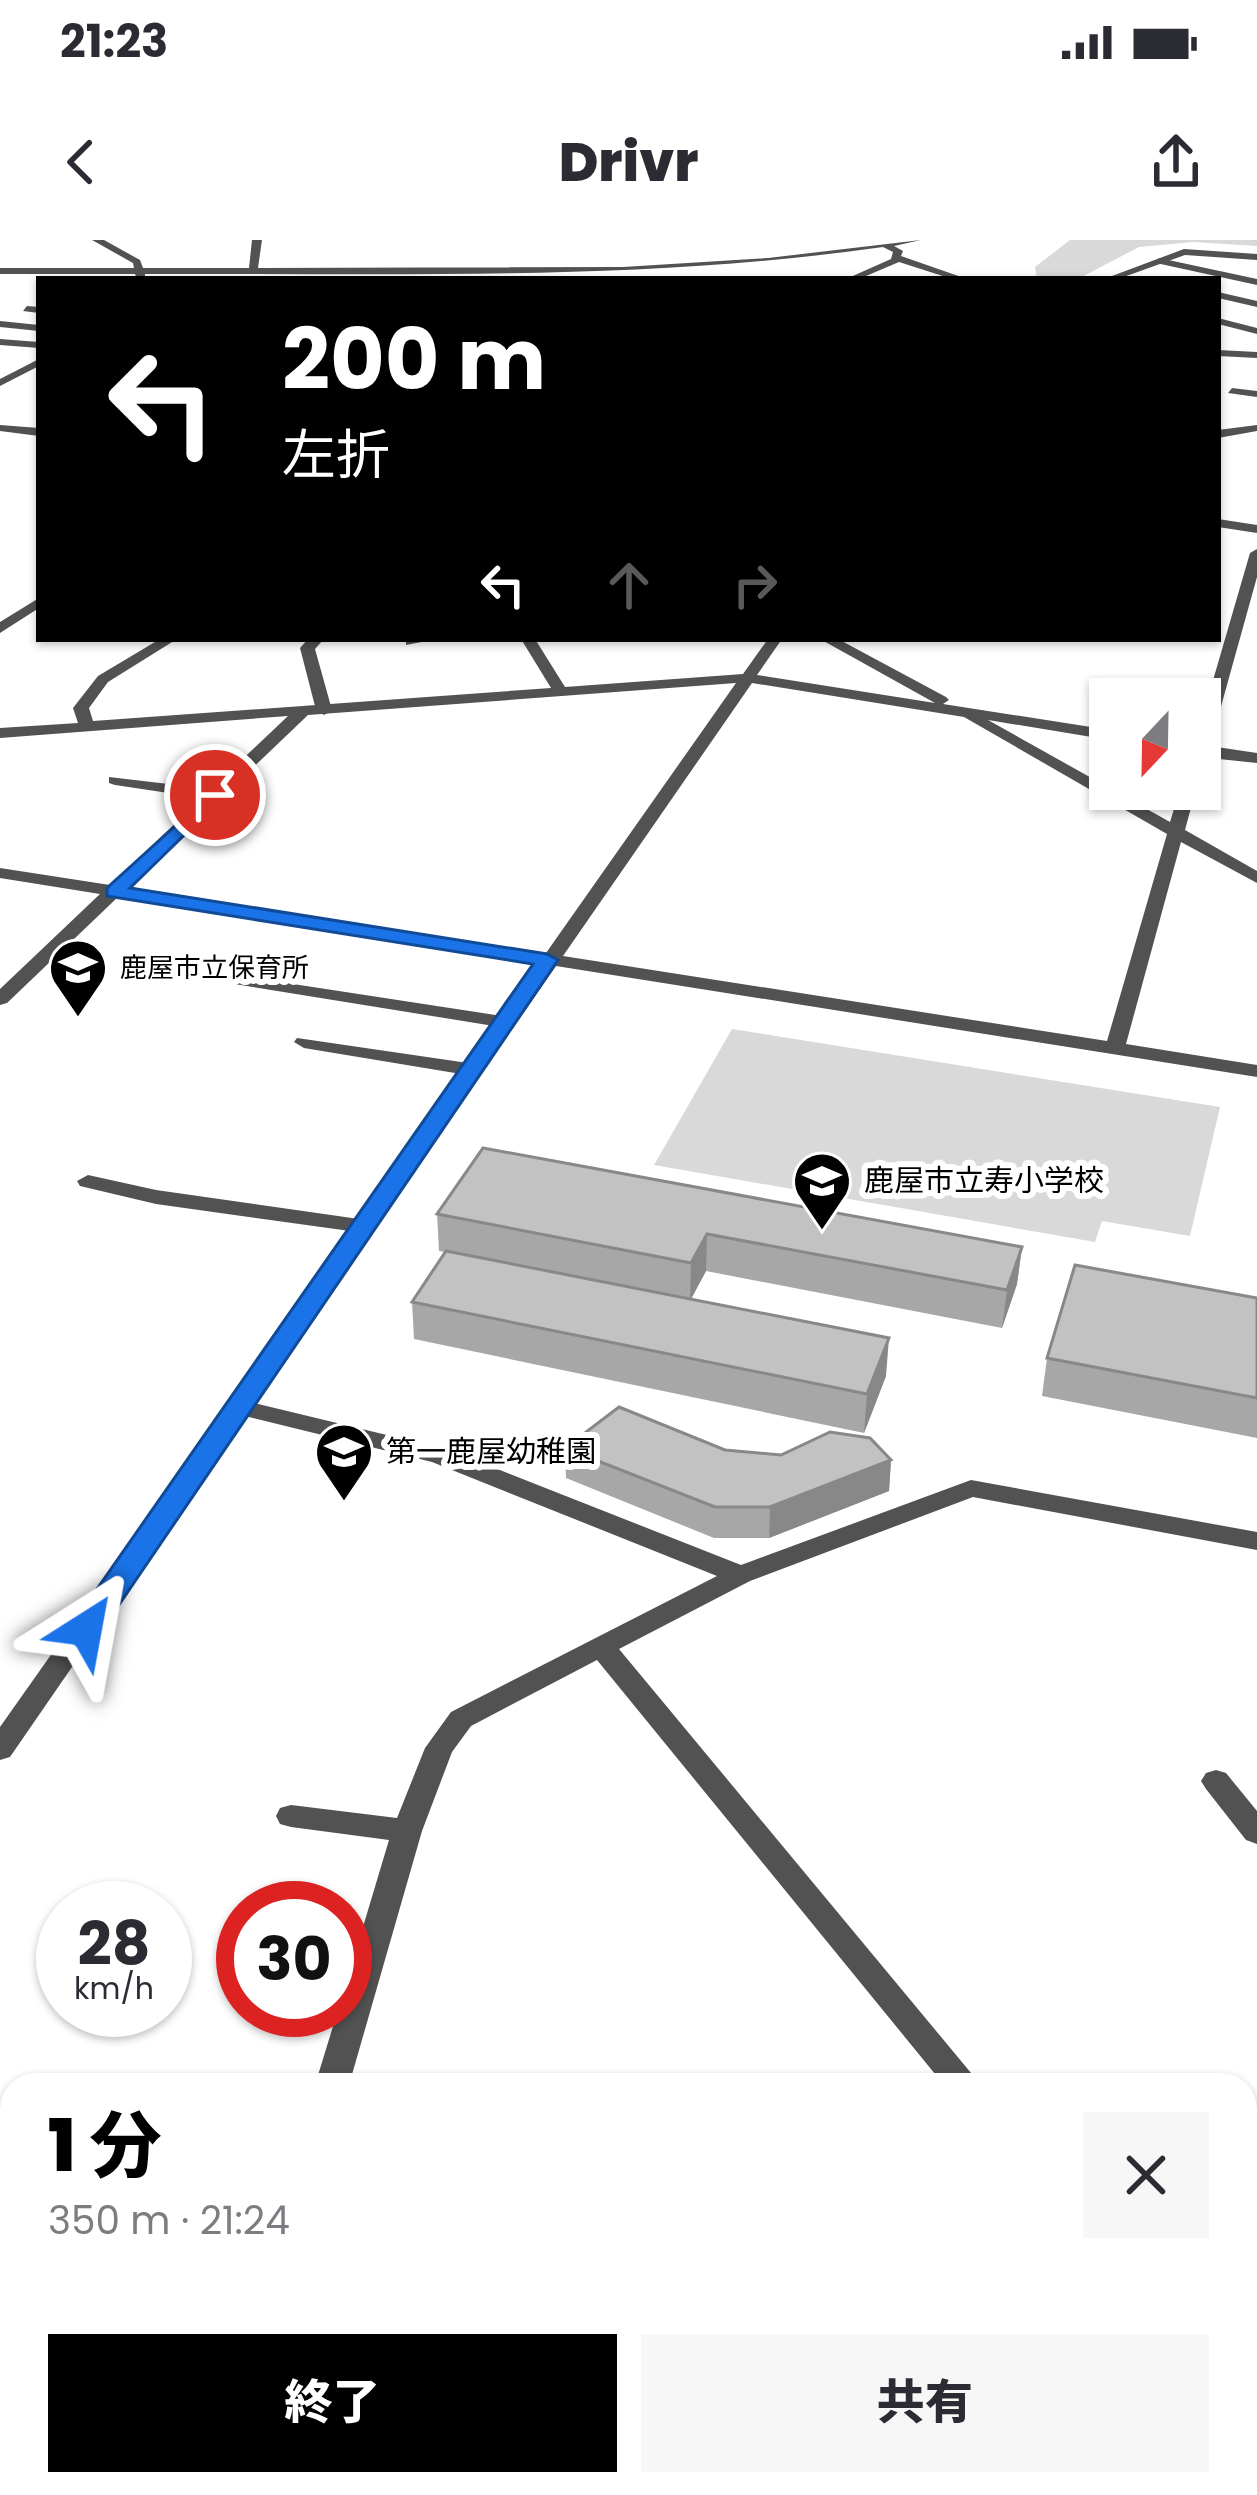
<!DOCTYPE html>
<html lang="ja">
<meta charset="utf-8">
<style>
:root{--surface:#fff;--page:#f7f7f7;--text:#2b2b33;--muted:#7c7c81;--accent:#000}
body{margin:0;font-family:Poppins,"Noto Sans JP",sans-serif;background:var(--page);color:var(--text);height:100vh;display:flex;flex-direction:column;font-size:45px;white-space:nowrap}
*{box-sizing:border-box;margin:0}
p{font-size:39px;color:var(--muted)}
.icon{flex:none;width:66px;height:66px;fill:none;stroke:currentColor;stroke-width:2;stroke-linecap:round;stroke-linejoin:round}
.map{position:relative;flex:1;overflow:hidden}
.panel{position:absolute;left:0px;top:1833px;width:1257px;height:423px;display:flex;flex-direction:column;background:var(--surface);border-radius:36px 36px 0 0;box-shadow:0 3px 9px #0004}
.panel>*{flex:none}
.top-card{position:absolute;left:36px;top:36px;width:1185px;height:366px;border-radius:0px;box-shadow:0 3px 9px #0004;background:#000;color:#fff;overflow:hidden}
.needle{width:78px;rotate:202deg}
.buttons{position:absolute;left:1089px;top:438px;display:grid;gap:24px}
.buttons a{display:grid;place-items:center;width:132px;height:132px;border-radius:0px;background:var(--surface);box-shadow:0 3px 9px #0004;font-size:60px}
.speed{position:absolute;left:36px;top:1641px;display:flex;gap:24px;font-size:60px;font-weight:700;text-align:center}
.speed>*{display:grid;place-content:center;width:156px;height:156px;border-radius:50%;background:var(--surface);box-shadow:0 3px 9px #0004;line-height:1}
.speed small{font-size:30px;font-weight:400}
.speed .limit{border:18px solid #d22;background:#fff;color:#111}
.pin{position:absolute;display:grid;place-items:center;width:102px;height:102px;color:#fff;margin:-51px;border:6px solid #fff;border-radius:50%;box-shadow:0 3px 12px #0007}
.me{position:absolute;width:132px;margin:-66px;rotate:34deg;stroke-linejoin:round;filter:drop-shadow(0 0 9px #0008)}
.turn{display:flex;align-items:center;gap:42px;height:252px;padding:0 48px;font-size:54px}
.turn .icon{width:156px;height:156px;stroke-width:2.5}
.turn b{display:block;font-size:84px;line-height:102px}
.lanes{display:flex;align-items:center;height:114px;padding:0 48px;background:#0003;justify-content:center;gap:60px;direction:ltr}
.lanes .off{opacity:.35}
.round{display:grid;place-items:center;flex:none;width:126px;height:126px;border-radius:0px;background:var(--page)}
.headline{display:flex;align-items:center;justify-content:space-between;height:204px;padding:0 48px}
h1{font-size:72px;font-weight:800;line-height:90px;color:var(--accent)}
.action{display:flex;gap:24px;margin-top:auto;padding:24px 48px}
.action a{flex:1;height:138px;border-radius:0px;background:var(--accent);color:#fff;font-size:48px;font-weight:800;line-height:138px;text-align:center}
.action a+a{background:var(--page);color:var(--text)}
.status{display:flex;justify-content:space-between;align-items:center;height:84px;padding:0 60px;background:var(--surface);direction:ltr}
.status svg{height:33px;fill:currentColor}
header{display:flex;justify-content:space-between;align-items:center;height:156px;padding:0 48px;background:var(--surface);font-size:54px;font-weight:800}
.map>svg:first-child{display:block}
.green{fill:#d9d9d9}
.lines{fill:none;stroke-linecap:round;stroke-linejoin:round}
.primary-casing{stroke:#dbdbdb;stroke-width:6}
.service{fill:#525252;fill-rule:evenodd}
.minor{fill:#525252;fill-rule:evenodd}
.primary{fill:#000;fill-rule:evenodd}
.wall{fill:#a7a7a7}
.shaded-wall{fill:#888}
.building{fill:#c2c2c2;stroke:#888;stroke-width:3}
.route{fill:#1a73e8;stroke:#114b97;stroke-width:3}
.labels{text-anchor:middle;stroke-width:12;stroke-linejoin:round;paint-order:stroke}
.far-poi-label{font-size:27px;fill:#000;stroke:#fff;text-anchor:start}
.poi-label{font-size:30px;fill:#000;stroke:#fff;text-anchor:start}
</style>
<div class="status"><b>21:23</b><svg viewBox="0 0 49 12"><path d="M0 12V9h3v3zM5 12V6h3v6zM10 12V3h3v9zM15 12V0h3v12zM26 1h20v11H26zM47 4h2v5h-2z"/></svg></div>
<header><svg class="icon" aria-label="back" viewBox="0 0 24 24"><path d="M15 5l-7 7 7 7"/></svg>Drivr<svg class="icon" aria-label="share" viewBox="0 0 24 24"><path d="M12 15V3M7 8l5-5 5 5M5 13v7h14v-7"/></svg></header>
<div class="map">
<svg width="1257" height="2255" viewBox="0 0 1257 2255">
<rect width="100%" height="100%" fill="#fff"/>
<path class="green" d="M 1070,0 L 1257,0 L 1257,6 L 1193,2 L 1139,7 L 1078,39 L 1037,39 L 1035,27 Z
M 732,789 L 1220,867 L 1190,996 L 1102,981 L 1095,1002 L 654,925 Z"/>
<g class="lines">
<g class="primary-casing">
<path id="primary" d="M 0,1974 L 12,1977 L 12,2017 L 0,2014 Z
M 873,2244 L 956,2244 L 960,2255 L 877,2255 Z"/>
</g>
<path class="service" d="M 1159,18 L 1257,39 L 1257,45 L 1156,23 Z
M 308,399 L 324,399 L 315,409 L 332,470 L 324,475 L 316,470 L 300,408 Z"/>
<path class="minor" d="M 92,0 L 104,0 L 140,20 L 143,28 L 249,28 L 252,0 L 262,0 L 258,28 L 623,27 L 768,18 L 921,0 L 894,6 L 903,11 L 901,16 L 967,39 L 952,39 L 899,22 L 859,39 L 846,39 L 891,19 L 893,12 L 883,7 C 638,42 389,33 145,34 L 145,39 L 137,39 L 135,34 L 0,34 L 0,28 L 134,28 L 133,23 Z
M 1184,9 L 1257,14 L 1257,20 L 1185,15 L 1118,39 L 1104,39 Z
M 1218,52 L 1257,61 L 1257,67 L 1218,58 Z
M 27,66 L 39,67 L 39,73 L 23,71 Z
M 1218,78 L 1257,88 L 1257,94 L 1218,84 Z
M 0,81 L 39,85 L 39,91 L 0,87 Z
M 0,99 L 39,102 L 39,108 L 0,105 Z
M 1218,110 L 1257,112 L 1257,118 L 1218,116 Z
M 39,119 L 39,126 L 0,146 L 0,139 Z
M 1232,148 L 1257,151 L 1257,157 L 1228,153 Z
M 0,185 L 39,188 L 39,196 L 0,191 Z
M 1257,185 L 1257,191 L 1218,198 L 1218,190 Z
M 1218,279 L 1257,285 L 1257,293 L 1218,287 Z
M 1257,309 L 1257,337 L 1210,506 L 1257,513 L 1257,523 L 1200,517 L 1200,485 L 1250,313 Z
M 39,358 L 39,368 L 0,393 L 0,382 Z
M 160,399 L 177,399 L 108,442 L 89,468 L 93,481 L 551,448 L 521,399 L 535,399 L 565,447 L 743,434 L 768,399 L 782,399 L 757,435 L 935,463 L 820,399 L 838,399 L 946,457 L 949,460 L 943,464 L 1110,490 L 1110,500 L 988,480 L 1170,582 L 1180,549 L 1196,549 L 1185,590 L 1257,631 L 1257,643 L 1181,602 L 1126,804 L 1257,825 L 1257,837 L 556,726 L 254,1163 L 449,1210 L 741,1325 L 971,1240 L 1257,1292 L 1257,1310 L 973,1257 L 750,1341 L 619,1409 L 981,1845 L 944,1845 L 597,1420 L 471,1486 L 452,1512 L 422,1591 L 349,1845 L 315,1845 L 338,1770 L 345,1770 L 345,1747 L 389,1600 L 291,1587 L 280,1584 L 276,1576 L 280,1568 L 291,1565 L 397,1578 L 425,1508 L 451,1472 L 717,1336 L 432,1222 L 245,1176 L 10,1517 L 0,1520 L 0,1487 L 350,991 L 156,964 L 80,946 L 77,941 L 88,935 L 156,950 L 359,979 L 461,834 L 304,808 L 294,802 L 297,798 L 468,823 L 494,786 L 228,743 L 221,741 L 221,733 L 502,776 L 539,723 L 118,657 L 7,763 L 0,765 L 0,749 L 100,654 L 0,638 L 0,628 L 110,645 L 202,558 L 115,545 L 109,543 L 109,537 L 211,549 L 288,476 L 0,498 L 0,488 L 78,483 L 73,468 L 98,436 ZM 736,443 L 546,713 L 127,648 L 308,475 ZM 752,443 L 964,477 L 1167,594 L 1107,801 L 563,716 Z
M 406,399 L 437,399 L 406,405 Z
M 1216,1530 L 1226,1533 L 1257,1571 L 1257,1604 L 1246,1600 L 1206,1549 L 1201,1541 L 1206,1533 Z
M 1245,2071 L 1257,2075 L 1257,2114 L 1245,2110 Z
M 324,2244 L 362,2244 L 358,2255 L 320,2255 Z"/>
<use href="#primary" class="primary"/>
</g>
<path class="wall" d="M 437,974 L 1022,1007 L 1017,1044 L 1002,1088 L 706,1031 L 691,1059 L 886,1136 L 864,1193 L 414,1099 L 412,1062 L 445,1012 L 439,1011 Z
M 1257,1058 L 1257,1198 L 1042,1156 L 1047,1118 Z
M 565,1208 L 725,1210 L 781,1215 L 891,1220 L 889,1251 L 769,1298 L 714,1298 L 566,1238 Z"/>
<path class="shaded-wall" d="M 707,994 L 706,1031 L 690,1061 L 691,1023 Z
M 1022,1007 L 1017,1044 L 1002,1088 L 1007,1050 Z
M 889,1098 L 886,1136 L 864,1193 L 867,1154 Z
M 891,1220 L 889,1251 L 769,1298 L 770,1267 Z
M 143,2244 L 150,2244 L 145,2255 L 138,2255 Z
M 475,2244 L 478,2244 L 479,2255 L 471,2255 Z"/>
<path class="building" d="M 483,908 L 1022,1007 L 1007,1050 L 707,994 L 691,1023 L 437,974 Z
M 446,1011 L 889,1098 L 867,1154 L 412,1062 Z
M 1075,1025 L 1257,1058 L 1257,1158 L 1047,1118 Z
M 619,1167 L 725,1210 L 781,1215 L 830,1192 L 870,1198 L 891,1220 L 770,1267 L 715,1267 L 565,1208 Z
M 0,2214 L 12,2217 L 12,2244 L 113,2244 L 154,2255 L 0,2255 Z
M 113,2244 L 143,2244 L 139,2251 Z
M 359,2244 L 475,2244 L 471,2255 L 355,2255 Z
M 511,2244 L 650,2244 L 669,2249 L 668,2255 L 508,2255 Z"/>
<path class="route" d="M 215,550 L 221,551 L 221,559 L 130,648 L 547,714 L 558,720 L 97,1397 L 74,1397 L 70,1389 L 74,1382 L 533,724 L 107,656 L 107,648 Z"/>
<defs>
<g id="school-pin" transform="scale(3)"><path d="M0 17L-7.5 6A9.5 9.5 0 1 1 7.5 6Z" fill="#000" stroke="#fff"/><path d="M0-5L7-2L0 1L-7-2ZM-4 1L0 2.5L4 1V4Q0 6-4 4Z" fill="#fff"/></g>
</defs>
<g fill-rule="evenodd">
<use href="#school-pin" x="78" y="728"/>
<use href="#school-pin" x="822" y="941"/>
<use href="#school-pin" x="344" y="1212"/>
</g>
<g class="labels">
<g class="far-poi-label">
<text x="120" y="737">鹿屋市立保育所</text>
</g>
<g class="poi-label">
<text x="864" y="951">鹿屋市立寿小学校</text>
<text x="386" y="1222">第一鹿屋幼稚園</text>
</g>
</g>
</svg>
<div class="buttons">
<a><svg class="needle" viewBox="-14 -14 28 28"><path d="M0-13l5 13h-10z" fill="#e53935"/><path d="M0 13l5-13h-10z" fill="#7c7c81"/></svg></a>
</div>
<div class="speed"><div>28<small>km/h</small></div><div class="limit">30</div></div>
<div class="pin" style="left:215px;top:555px;background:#d93025"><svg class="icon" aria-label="arrive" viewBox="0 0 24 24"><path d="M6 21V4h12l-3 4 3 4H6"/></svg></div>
<svg class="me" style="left:86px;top:1389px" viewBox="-20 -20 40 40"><path d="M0-17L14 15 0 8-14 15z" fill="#1a73e8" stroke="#fff" stroke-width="4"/></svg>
<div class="top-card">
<div class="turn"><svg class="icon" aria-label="left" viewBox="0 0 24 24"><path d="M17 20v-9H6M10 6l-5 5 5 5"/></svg><div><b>200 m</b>左折</div></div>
<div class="lanes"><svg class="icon" aria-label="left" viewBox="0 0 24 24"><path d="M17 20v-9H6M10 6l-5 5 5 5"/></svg><svg class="icon off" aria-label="ahead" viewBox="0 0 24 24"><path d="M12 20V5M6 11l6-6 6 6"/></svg><svg class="icon off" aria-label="right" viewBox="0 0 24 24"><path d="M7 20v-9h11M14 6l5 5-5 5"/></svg></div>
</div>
<section class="panel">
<div class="headline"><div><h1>1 分</h1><p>350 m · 21:24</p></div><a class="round"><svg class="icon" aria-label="close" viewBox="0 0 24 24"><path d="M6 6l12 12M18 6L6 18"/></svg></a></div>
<div class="action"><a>終了</a><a>共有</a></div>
</section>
</div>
